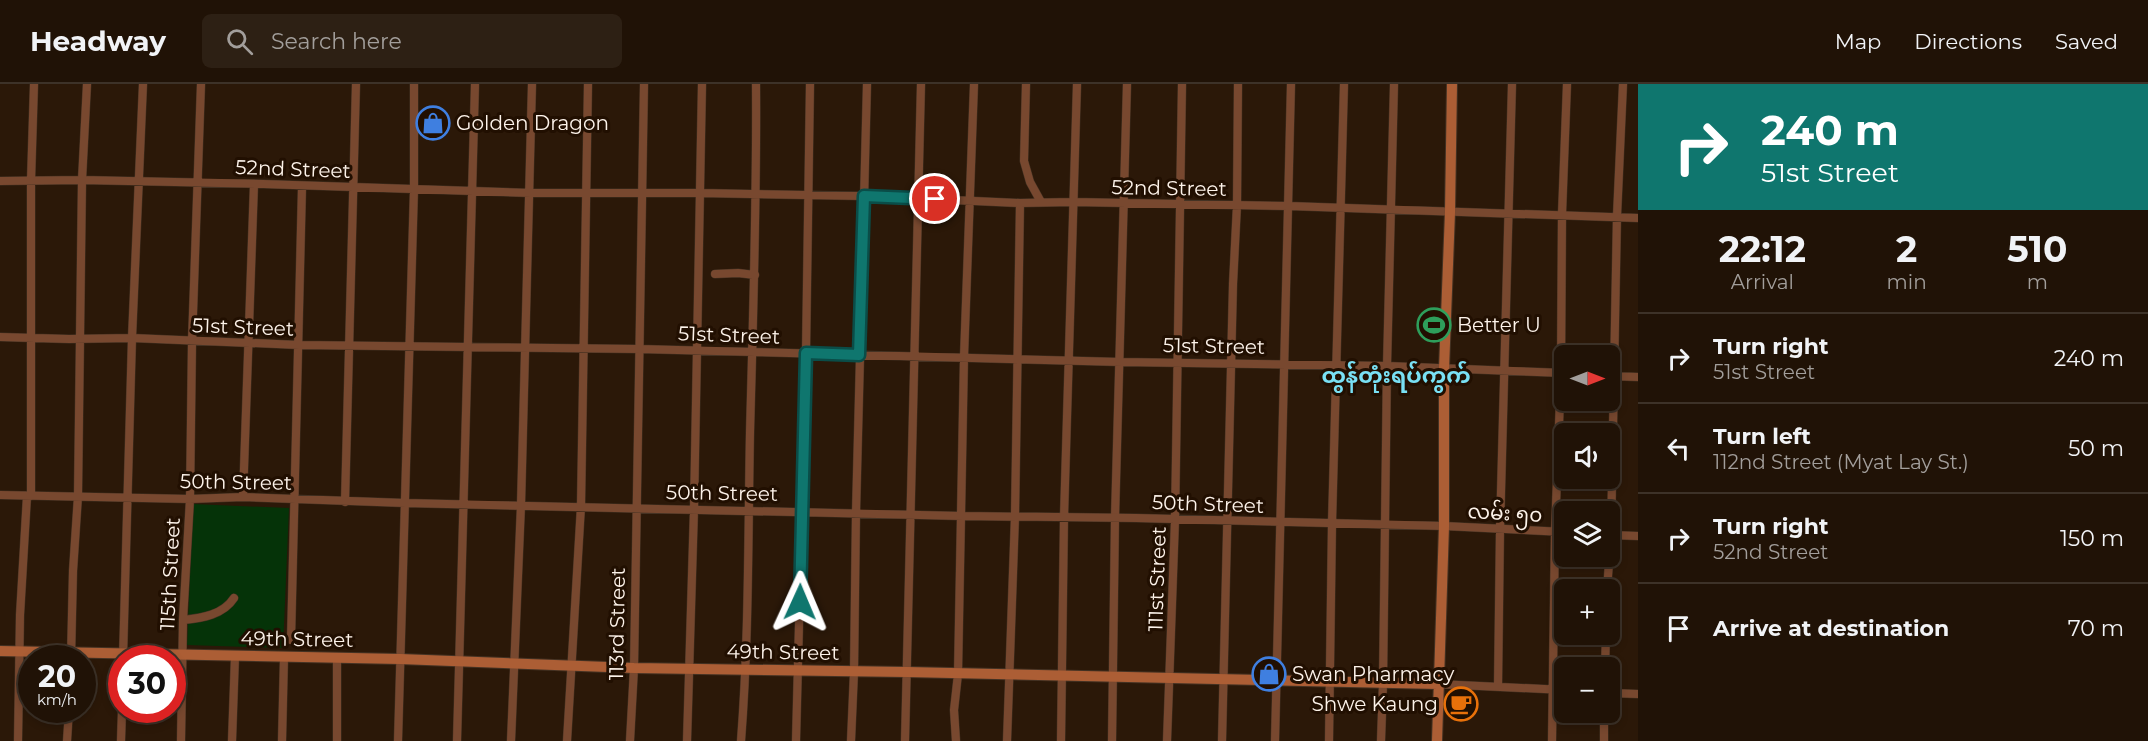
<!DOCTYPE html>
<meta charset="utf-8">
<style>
:root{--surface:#201206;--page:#2d2014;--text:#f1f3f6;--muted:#a29e9b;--line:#3d3228}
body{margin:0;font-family:Montserrat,"Noto Sans Myanmar",sans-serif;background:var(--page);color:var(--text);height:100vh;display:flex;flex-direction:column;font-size:22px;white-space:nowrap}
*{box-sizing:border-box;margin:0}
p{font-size:20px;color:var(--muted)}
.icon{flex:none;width:33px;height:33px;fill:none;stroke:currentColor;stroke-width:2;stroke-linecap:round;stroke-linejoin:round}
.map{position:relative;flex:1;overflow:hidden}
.side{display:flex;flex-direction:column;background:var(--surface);width:510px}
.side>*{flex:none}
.hud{background:#0f766e;color:#fff;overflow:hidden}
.needle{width:39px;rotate:90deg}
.buttons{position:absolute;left:1554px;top:261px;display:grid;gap:12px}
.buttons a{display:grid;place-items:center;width:66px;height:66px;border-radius:9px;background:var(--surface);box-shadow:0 3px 9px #0003,0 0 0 2px var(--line);font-size:30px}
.speed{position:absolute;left:18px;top:561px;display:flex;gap:12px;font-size:30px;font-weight:700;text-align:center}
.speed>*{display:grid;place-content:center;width:78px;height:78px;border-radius:50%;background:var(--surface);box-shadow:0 3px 9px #0003,0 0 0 2px var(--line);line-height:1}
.speed small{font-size:15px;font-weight:400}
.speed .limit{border:9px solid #d22;background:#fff;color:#111}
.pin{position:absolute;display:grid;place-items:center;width:51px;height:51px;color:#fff;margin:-26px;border:3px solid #fff;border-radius:50%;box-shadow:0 2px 6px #0007}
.me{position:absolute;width:66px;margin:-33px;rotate:1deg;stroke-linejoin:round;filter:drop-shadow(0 0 4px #0008)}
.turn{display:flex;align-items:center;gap:21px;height:126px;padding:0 24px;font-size:27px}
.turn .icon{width:78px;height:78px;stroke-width:2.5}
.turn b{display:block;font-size:42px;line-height:51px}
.eta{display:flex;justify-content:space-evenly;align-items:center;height:102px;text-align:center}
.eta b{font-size:36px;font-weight:700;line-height:42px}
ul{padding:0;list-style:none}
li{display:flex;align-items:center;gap:18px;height:90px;padding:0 24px;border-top:2px solid var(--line)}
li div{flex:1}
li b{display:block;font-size:22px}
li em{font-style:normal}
header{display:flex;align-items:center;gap:36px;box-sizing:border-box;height:84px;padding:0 30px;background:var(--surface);border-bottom:2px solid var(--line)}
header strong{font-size:28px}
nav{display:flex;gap:33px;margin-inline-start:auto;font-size:21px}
.search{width:420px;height:54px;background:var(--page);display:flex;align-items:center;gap:15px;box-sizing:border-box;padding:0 21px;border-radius:9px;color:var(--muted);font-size:22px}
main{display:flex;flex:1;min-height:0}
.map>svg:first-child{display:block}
.green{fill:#053308}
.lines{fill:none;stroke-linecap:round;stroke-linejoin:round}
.minor-casing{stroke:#443223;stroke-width:9}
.secondary-casing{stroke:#443223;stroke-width:12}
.minor{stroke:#78482f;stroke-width:8}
.secondary{stroke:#ac5e35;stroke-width:10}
.route-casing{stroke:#0a4d48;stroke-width:15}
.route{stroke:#0f766e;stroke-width:10}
.labels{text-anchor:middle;stroke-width:6;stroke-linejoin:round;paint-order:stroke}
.poi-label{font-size:20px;fill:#fdf3ea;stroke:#210f01;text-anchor:start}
.street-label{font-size:20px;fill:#fdf3ea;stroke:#210f01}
.quarter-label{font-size:22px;font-weight:bold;fill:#79e0f4;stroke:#210f01}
</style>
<header>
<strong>Headway</strong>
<div class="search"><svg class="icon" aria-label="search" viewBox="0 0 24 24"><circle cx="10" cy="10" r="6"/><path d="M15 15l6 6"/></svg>Search here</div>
<nav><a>Map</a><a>Directions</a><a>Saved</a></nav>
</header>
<main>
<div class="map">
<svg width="1638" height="657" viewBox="0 0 1638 657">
<rect width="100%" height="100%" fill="#2b1808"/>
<path class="green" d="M 193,420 L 289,424 L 283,564 L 187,561 Z"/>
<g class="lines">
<g class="minor-casing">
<path id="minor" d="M 1026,0 L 1024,77 L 1030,98 L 1041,118
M 0,97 L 82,96 L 263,100 L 531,109 L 700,109 L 864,112 L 1020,119 L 1073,118 L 1289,122 L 1638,134
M 715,190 L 738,189 L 755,191
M 0,253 L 69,255 L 132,254 L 299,261 L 639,265 L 1121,278 L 1387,282 L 1564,289
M 1610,292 L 1638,293
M 0,411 L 190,415 L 243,413 L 405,419 L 962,432 L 1136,434 L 1444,442 L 1564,448
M 31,412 L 31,97 L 34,0
M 243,413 L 254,100
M 345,418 L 356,0
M 1610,451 L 1638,452
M 1607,506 L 1611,451 L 1617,132 L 1623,0
M 183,536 C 202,534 223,531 234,514
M 291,556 L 302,103
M 71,574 L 73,487 L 78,412 L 82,96 L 87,0
M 123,574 L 132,254 L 143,0
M 337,574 L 337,657
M 1605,584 L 1606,550
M 1438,600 L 1564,606
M 1498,603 L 1500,445 L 1512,0
M 1610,609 L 1638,610
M 18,657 L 20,531 L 27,412
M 67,657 L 69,626
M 121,657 L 122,626
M 181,657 L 183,536 L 190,415 L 192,258 L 201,0
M 232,657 L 235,572
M 282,657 L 284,573
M 398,657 L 414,105 L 414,0
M 457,657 L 475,0
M 511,657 L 521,421 L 532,0
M 567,657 L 581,422 L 588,0
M 630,657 L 634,584 L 644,0
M 687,657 L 694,425 L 702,0
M 741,657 C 749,554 748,452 750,349 C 753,233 757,116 756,0
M 796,657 L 806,269 L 810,0
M 851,657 L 854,588 L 856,429 L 867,0
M 905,657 L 921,0
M 956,657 L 954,626 L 958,590 L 964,273 L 974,0
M 1007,657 L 1015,432 L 1020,119
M 1061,657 L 1064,433 L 1077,0
M 1112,657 L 1115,434 L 1127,0
M 1167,657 L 1175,436 L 1182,0
M 1222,657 L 1233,200 L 1237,121 L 1238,0
M 1275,657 L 1291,0
M 1329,657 L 1332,439 L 1344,0
M 1381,657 L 1383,599 L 1387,282 L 1394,0
M 1552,657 L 1555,448 L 1561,288 L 1562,130 L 1567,0
M 1604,657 L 1604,628"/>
</g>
<g class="secondary-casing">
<path id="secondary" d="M 0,567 L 400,575 L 634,584 L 907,588 L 1438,600
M 1437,657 L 1444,442 L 1444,285 L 1450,128 L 1452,0"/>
</g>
<use href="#minor" class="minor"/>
<use href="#secondary" class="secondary"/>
</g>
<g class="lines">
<g class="route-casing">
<path id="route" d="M 800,518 L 806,269 L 859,271 L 864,112 L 935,115"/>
</g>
<use href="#route" class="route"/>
</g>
<defs>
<g id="shop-ring" transform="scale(1.725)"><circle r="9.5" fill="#210f01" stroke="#3f7fe0" stroke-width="1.5"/><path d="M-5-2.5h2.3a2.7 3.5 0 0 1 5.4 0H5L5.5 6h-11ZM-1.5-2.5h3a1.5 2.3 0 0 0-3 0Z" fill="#3f7fe0"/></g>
<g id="stadium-ring" transform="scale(1.725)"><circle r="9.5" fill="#210f01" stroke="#2e9e5b" stroke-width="1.5"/><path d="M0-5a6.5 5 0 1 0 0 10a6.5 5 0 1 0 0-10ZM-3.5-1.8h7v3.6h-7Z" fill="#2e9e5b"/></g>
<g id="cafe-ring" transform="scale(1.725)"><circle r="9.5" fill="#210f01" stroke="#e8710a" stroke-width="1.5"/><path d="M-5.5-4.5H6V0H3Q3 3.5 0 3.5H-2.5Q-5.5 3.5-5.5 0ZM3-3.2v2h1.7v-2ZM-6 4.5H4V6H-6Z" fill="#e8710a"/></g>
</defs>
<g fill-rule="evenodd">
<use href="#shop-ring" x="433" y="39"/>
<use href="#stadium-ring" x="1434" y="241"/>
<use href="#shop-ring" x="1269" y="590"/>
<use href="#cafe-ring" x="1461" y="620"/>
</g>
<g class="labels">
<g class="poi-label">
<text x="456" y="46">Golden Dragon</text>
<text x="1457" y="248">Better U</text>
<text x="1292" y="597">Swan Pharmacy</text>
<text x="1438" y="627" text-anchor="end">Shwe Kaung</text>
</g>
<g class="street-label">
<text transform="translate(293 85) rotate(2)" y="7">52nd Street</text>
<text transform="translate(1169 104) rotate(1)" y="7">52nd Street</text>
<text transform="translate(243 243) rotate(2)" y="7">51st Street</text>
<text transform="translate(729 251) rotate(2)" y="7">51st Street</text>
<text transform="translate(1214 262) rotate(1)" y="7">51st Street</text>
<text transform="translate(236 398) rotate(1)" y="7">50th Street</text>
<text transform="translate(722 409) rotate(1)" y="7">50th Street</text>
<text transform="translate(1208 420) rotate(2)" y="7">50th Street</text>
<text transform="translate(1505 429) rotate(3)" y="7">လမ်း ၅၀</text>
<text transform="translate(170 490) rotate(-87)" y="7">115th Street</text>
<text transform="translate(1157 495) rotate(-88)" y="7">111st Street</text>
<text transform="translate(617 540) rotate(-89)" y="7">113rd Street</text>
<text transform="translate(297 555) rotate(1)" y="7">49th Street</text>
<text transform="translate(783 568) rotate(1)" y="7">49th Street</text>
</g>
<g class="quarter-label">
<text x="1396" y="299">ထွန်တုံးရပ်ကွက်</text>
</g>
</g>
</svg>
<div class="buttons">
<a><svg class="needle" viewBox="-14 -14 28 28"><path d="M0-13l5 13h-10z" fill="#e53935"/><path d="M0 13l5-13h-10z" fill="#a29e9b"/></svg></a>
<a><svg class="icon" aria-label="sound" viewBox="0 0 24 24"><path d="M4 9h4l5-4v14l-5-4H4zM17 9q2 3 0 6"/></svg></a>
<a><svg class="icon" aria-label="layers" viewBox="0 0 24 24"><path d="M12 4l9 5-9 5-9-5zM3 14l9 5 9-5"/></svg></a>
<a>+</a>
<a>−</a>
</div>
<div class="speed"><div>20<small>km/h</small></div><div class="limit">30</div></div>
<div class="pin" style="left:935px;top:115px;background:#d93025"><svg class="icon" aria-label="arrive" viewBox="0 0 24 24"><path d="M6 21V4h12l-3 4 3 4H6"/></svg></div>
<svg class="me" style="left:800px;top:518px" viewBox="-20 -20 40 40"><path d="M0-17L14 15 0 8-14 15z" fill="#0f766e" stroke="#fff" stroke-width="4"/></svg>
</div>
<section class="side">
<div class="hud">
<div class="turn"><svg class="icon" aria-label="right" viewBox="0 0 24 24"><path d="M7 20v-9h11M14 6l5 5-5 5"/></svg><div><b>240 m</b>51st Street</div></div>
</div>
<div class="eta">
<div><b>22:12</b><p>Arrival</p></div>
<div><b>2</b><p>min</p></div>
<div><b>510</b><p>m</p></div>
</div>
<ul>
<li><svg class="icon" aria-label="right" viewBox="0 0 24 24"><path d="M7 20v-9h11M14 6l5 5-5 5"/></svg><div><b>Turn right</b><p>51st Street</p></div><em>240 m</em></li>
<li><svg class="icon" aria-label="left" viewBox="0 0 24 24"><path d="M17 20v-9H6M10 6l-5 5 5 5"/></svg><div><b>Turn left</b><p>112nd Street (Myat Lay St.)</p></div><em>50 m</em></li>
<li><svg class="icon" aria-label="right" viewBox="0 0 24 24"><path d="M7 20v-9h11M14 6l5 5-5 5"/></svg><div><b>Turn right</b><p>52nd Street</p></div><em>150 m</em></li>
<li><svg class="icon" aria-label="arrive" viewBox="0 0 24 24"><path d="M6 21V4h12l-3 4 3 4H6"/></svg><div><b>Arrive at destination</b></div><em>70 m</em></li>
</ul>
</section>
</main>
